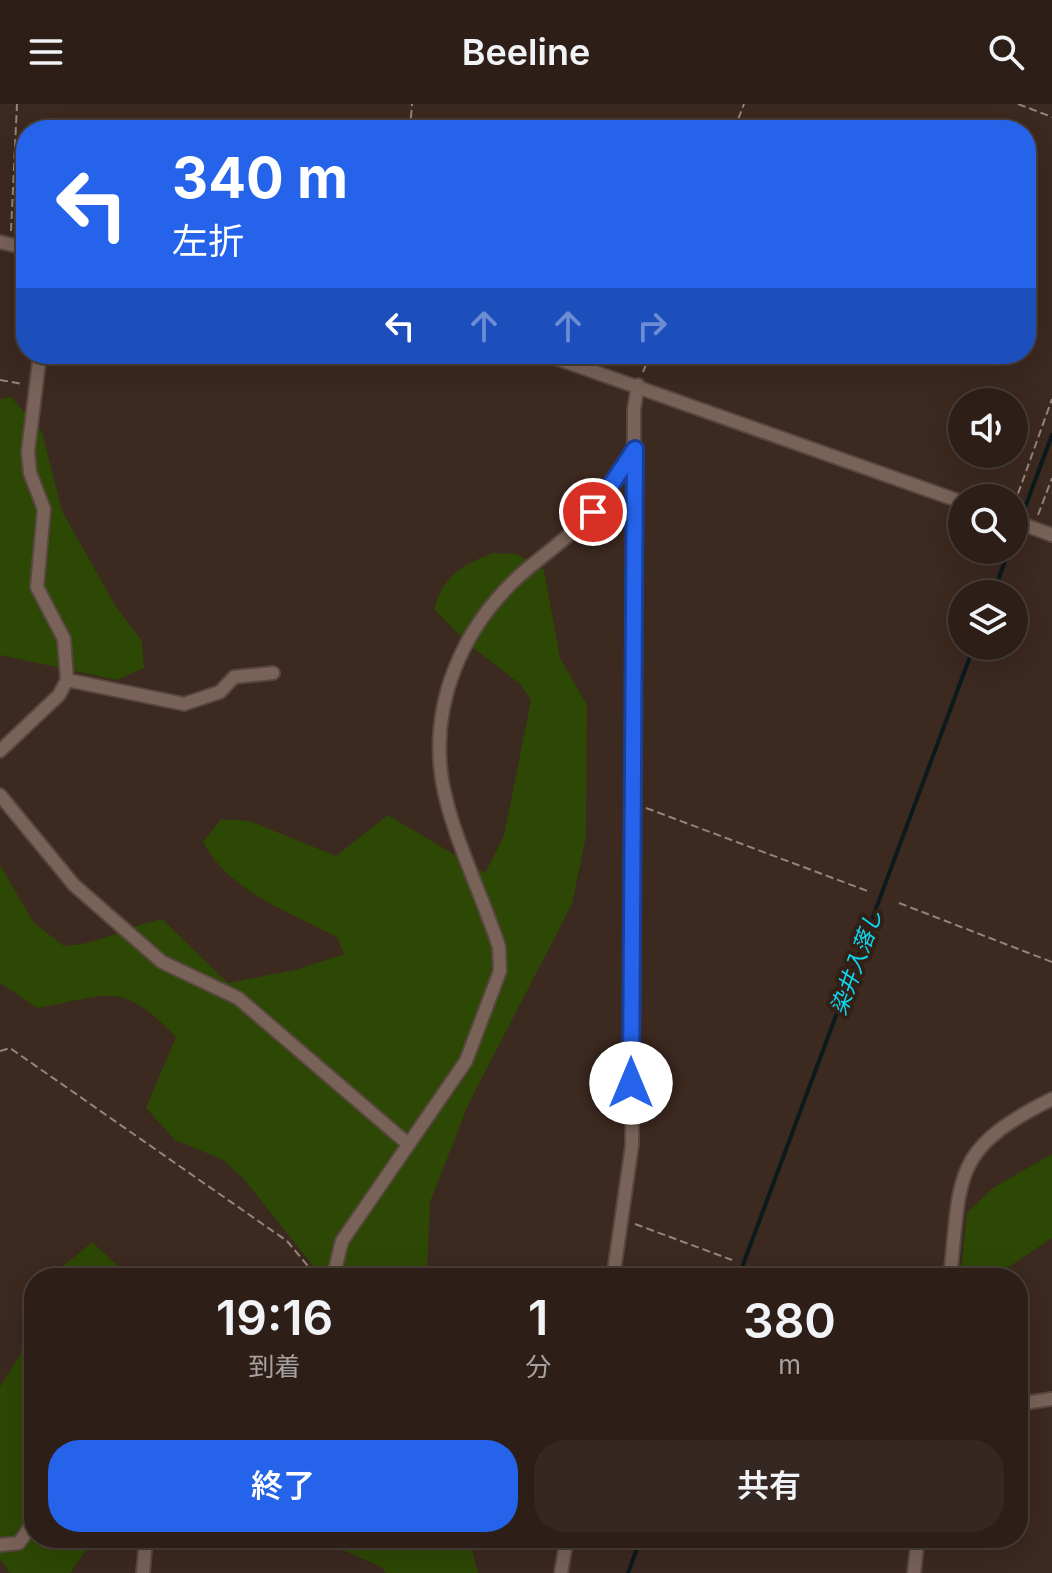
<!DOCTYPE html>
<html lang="ja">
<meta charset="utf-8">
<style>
:root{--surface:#2d1f18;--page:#352721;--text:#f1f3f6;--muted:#a7a2a2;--line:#483d37;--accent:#2563eb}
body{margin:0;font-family:Inter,"Noto Sans JP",sans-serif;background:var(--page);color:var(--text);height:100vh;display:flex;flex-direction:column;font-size:30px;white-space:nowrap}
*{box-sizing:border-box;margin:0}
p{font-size:26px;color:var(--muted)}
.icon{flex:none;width:44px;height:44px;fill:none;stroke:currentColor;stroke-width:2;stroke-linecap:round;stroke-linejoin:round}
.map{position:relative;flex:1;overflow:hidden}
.panel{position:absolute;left:24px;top:1164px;width:1004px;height:280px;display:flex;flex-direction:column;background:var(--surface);border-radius:32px;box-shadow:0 8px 32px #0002,0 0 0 2px var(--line)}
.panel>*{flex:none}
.guide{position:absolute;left:16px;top:16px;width:1020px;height:244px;border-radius:32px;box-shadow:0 8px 32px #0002,0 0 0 2px var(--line);background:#2563eb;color:#fff;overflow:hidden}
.controls{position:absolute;left:948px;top:284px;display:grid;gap:16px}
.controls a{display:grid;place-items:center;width:80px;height:80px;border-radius:50%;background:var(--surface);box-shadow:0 8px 32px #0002,0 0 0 2px var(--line);font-size:40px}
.pin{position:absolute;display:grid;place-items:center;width:68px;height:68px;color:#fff;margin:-34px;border:4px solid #fff;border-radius:50%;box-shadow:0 2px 8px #0007}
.me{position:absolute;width:88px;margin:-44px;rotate:0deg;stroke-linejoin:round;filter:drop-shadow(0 0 6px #0008)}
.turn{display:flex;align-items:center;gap:28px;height:168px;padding:0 24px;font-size:36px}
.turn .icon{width:104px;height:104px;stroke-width:2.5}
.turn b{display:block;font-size:56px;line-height:68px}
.lanes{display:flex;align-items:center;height:76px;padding:0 24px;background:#0003;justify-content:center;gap:40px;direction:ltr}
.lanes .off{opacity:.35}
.eta{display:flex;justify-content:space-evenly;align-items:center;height:136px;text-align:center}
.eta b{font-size:48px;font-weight:600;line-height:56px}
.cta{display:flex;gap:16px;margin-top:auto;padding:16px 24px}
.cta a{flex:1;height:92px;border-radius:32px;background:var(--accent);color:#fff;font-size:32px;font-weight:600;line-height:92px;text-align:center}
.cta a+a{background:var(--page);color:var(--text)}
header{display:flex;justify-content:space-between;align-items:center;height:104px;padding:0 24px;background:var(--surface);font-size:36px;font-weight:600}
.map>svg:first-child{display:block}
.green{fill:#2d4704}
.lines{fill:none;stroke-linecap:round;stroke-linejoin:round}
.stream{stroke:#0b1a1d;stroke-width:4}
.minor-casing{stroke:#58473f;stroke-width:16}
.path{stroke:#95847c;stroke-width:2;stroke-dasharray:8 4;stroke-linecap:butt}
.minor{stroke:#796258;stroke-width:12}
.route-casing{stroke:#184099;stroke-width:20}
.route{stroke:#2563eb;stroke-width:14}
.labels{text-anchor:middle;stroke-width:8;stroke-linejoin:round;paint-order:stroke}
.water-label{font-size:22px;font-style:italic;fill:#0dd8f1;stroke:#321f16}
</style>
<header><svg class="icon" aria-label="menu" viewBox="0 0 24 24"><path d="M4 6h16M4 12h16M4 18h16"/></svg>Beeline<svg class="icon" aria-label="search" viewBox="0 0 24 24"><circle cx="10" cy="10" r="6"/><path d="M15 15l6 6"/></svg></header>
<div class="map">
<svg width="1052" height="1469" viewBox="0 0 1052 1469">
<rect width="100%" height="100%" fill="#3c2920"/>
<path class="green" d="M 11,293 L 42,328 L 62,407 L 116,503 L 142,537 L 144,564 L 117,576 L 0,551 L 0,295 Z
M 493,449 L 517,450 L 544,466 L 560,554 L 587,601 L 586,733 L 572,800 L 469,999 L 430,1098 L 427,1174 L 317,1174 L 313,1162 L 243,1074 L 223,1056 L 175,1036 L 146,1004 L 176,933 C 120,875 111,891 37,904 L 0,879 L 0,761 L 34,819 L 64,842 C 99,841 127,822 162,815 L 228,879 L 295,866 L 344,850 L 337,833 C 290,808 229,788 203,738 L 221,715 L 250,717 L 336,752 L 388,711 L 485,769 L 504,732 L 531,596 L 520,580 L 466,538 L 434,505 C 444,471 462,461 493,449 Z
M 1052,1050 L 1052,1134 L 1001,1168 L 1001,1174 L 960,1174 L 967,1109 L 993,1084 Z
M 92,1138 L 131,1174 L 49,1174 Z
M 34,1186 L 34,1434 L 95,1434 L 70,1469 L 10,1469 L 0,1455 L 0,1283 L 21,1249 L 30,1190 Z
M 316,1434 L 469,1434 L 478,1469 L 386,1469 L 381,1463 Z"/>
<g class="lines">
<path class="stream" d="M 1014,433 L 1052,331
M 993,490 L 1009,446
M 738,1174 L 974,542
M 628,1469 L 641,1434"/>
<g class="minor-casing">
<path id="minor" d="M 0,138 L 26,144
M 544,250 L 962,398
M 1014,417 L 1052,431
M 67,576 L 184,600 L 220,588 L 234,573 L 273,569
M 0,647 L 59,591 L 67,576 L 64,535 L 37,483 L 44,405 L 30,369 L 28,347 L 40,250
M 0,691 L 74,781 L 162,858 L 238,894 L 408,1040
M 333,1174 L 342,1137 L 466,957 L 500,867 L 499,843 C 482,790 451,730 442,676 C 430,599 462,526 517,474 C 541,452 569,434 591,410 C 608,392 620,366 635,345
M 613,1174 L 632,1041 L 634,305 L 638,281
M 950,1174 C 961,1071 951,1045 1052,995
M 1018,1300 L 1052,1295
M 0,1441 L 19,1439 L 34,1417
M 143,1469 L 146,1434
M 561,1469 L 567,1434
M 914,1469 L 918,1434"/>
</g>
<path class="path" d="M 1018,0 L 1052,13
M 410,26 L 412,0
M 734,26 L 744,0
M 11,127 L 17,0
M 643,268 L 650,250
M 0,276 L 23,280
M 1014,401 L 1052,295
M 1038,411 L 1052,374
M 646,704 L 870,788
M 899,799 L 1052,858
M 0,947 L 10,944 L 287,1137 L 318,1174
M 635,1120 L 732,1156
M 763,1170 L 774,1174"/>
<use href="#minor" class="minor"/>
</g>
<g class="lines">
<g class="route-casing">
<path id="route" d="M 593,408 L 635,345 L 631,979"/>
</g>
<use href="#route" class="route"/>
</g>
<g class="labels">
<g class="water-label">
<text transform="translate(856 858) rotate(-70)" y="8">染井入落し</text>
</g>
</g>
</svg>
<div class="controls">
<a><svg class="icon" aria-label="sound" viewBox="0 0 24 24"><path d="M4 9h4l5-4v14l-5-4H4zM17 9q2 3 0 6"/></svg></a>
<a><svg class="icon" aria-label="search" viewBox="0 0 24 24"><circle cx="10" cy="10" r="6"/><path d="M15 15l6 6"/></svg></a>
<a><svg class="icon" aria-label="layers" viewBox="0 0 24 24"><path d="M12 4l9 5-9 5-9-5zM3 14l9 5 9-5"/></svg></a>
</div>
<div class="pin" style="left:593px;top:408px;background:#d93025"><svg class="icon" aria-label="arrive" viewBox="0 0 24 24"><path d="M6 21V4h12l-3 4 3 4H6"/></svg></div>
<svg class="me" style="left:631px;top:979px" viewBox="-20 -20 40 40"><circle r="19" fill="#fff"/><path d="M0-13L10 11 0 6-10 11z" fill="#2563eb"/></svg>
<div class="guide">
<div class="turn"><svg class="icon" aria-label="left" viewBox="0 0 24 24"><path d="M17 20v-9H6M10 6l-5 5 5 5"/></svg><div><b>340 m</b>左折</div></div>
<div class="lanes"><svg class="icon" aria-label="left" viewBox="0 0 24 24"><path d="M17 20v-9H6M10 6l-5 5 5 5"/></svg><svg class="icon off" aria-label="ahead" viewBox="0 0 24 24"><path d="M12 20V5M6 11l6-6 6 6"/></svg><svg class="icon off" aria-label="ahead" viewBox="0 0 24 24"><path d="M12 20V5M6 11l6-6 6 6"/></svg><svg class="icon off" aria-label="right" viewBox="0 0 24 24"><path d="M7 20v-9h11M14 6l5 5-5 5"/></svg></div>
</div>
<section class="panel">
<div class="eta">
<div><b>19:16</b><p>到着</p></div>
<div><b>1</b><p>分</p></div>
<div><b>380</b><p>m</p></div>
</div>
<div class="cta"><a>終了</a><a>共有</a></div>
</section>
</div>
